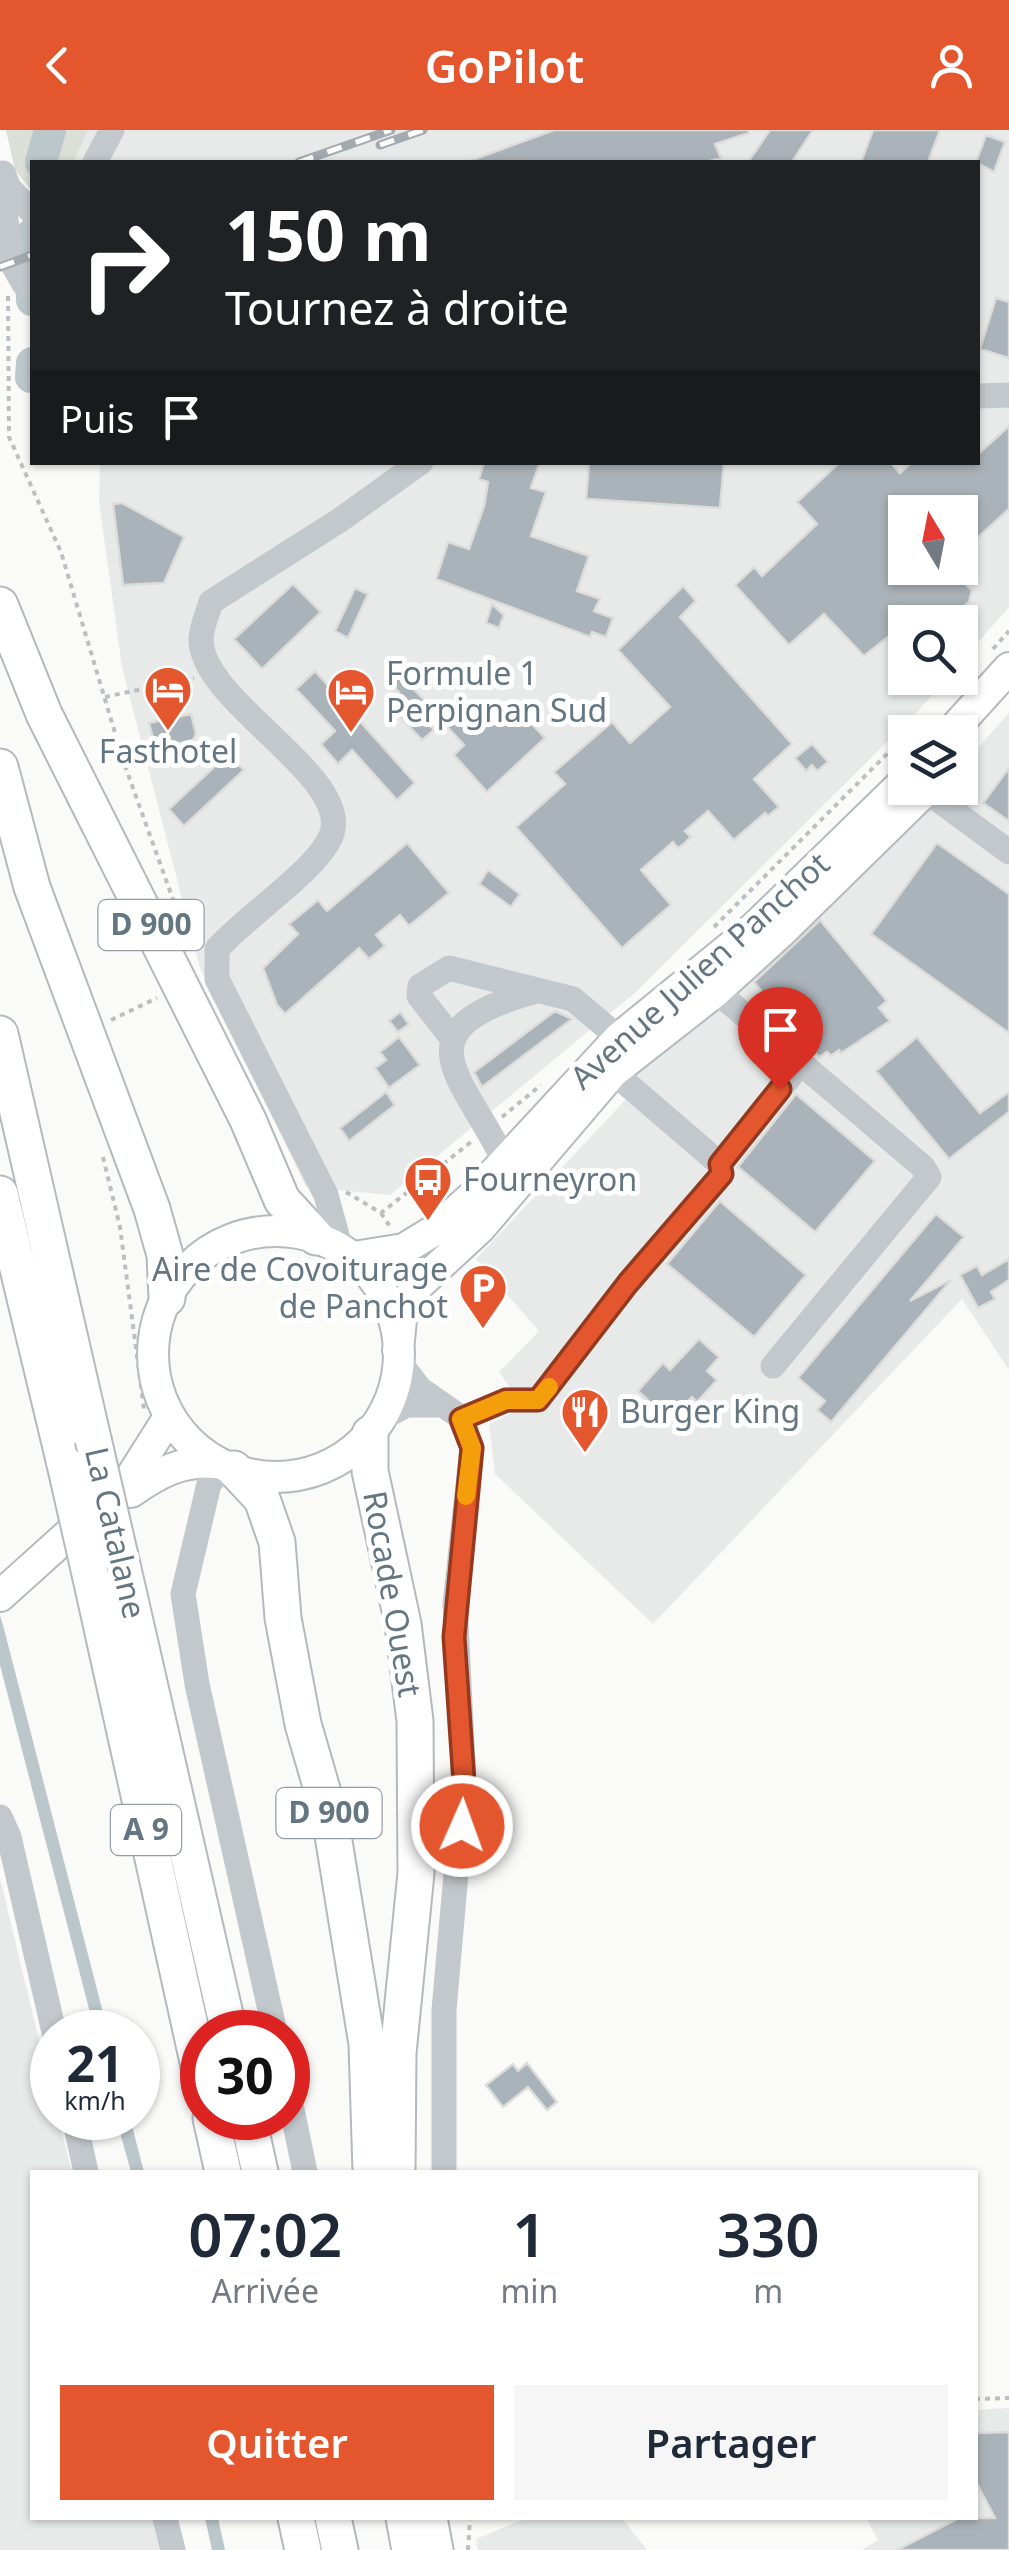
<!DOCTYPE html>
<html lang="fr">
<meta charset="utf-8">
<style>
:root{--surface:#fff;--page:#f6f6f7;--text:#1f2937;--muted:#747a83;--accent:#e4572e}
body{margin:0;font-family:"Noto Sans",sans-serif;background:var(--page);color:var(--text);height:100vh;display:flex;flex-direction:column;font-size:38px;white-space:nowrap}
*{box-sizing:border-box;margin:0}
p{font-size:32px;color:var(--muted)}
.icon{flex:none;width:55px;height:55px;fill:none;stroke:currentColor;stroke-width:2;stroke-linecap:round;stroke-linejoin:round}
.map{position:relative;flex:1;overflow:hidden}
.details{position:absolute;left:30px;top:2040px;width:948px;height:350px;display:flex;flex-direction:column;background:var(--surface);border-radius:0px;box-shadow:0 2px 8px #0004}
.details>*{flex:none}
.top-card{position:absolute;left:30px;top:30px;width:950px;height:305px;border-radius:0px;box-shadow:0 2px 8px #0004;background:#202124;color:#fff;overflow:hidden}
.needle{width:65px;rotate:350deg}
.controls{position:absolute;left:888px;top:365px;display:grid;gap:20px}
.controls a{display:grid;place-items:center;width:90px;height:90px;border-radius:0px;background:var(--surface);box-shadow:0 2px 8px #0004;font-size:50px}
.speed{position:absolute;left:30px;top:1880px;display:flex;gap:20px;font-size:50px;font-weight:700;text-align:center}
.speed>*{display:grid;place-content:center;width:130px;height:130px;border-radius:50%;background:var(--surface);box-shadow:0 2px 8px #0004;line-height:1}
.speed small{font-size:25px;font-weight:400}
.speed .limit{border:15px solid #d22;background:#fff;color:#111}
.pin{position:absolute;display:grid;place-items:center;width:85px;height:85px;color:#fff;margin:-102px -42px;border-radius:50% 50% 50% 0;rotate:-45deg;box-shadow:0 0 10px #0007}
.pin .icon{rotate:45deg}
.me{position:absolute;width:110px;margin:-55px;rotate:2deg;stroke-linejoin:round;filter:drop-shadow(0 0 8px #0008)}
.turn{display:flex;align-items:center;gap:35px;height:210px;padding:0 30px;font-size:45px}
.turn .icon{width:130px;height:130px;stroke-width:2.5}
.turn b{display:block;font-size:70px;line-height:85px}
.then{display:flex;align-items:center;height:95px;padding:0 30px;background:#0003;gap:20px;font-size:38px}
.eta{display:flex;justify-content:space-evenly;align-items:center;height:170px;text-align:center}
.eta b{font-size:60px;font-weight:600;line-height:70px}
.action{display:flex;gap:20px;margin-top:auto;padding:20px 30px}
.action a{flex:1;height:115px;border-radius:0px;background:var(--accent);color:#fff;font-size:40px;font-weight:600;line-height:115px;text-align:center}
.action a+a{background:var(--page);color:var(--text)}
header{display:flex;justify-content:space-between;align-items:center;height:130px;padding:0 30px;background:var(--accent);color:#fff;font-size:45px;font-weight:600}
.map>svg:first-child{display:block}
.built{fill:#e8e9e9;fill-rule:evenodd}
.green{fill:#dadfd7}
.water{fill:#bbc7cb}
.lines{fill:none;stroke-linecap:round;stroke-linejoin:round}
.river{stroke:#bbc7cb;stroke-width:32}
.building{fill:#aab3b9;stroke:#dcdcda;stroke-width:2.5}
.major-casing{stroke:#b5babe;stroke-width:34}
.highway-casing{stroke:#b4b9bd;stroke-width:39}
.path{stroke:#bbbfc2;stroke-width:4;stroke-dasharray:5 5;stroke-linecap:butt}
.minor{stroke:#c3c8cc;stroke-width:25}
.major{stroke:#fff;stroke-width:30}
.highway{stroke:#fff;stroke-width:35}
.rail-casing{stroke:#a2aab0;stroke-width:9}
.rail{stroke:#fff;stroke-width:5;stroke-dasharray:15;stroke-linecap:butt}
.highway-bridge-casing{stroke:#b4b9bd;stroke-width:39;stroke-linecap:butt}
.highway-bridge{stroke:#fff;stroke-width:35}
.route-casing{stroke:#94391e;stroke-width:25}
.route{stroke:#e4572e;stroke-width:18}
.slow{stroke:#f59e0b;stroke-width:18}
.labels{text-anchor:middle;stroke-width:10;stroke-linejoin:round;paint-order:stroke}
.shield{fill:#fff;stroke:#939fa8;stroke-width:2.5}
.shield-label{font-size:30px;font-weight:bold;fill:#657683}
.poi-label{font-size:32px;fill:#657683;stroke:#fff;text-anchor:start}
.street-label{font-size:32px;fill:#657683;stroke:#fff}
</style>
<header><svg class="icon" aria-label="back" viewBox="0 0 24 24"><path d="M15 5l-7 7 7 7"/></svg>GoPilot<svg class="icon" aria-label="person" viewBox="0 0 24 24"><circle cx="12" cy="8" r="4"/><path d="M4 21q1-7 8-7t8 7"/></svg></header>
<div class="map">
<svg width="1009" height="2420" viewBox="0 0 1009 2420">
<rect width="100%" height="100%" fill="#fafaf8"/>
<path class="built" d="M 88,0 L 1009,0 L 1009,477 L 960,533 L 960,492 L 905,492 L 905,548 L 947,548 L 919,580 L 636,862 L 390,1065 L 306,1057 L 200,838 L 122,537 L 99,372 L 100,333 L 978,332 L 978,32 L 74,32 ZM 905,382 L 960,382 L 960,438 L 905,438 Z
M 1009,583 L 1009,1240 L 962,1169 L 653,1494 L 495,1344 L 489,1294 L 524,1277 L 499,1242 L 539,1201 L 476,1129 L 629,966 L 622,954 L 942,658 L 960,658 L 960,638 Z
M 0,1748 L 52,1964 L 52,1988 L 58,1988 L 72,2042 L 32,2042 L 32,2388 L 155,2388 L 163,2420 L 0,2420 Z
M 1009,2278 L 1009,2420 L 862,2420 L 878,2410 L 866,2388 L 975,2388 L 975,2280 Z
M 527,2388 L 622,2388 L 647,2420 L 478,2420 L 476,2409 Z"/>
<path class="green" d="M 6,0 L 88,0 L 74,32 L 32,32 L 32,61 L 15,40 Z"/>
<path class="water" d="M 0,1485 L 4,1499 L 108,1902 L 95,1902 L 0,1535 Z
M 116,1988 L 130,1988 L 144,2042 L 131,2042 Z
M 205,2388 L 218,2388 L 225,2420 L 212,2420 Z"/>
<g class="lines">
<path class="river" d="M 41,32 L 50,0
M 31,105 L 32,170
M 31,247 L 32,233"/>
</g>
<path class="building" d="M 554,0 L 748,0 L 749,3 L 715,14 L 721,28 L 706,32 L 467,32 Z
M 770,0 L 813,0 L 792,32 L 748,32 Z
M 873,0 L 940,0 L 928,32 L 861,32 Z
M 986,5 L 1005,12 L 994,42 L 976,32 Z
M 996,168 L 1009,172 L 1009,228 L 980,219 Z
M 1009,296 L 1009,379 L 960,424 L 960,382 L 905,382 L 905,438 L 946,438 L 972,460 L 969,472 L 946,492 L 905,492 L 905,507 L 896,515 L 888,507 L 864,526 L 824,484 L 789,515 L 735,455 L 754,437 L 762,446 L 817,394 L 797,372 L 840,332 L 890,332 L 900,343 L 912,332 L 978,332 L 978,324 Z
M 484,332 L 540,332 L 531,358 L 546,362 L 531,406 L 589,426 L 577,461 L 600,469 L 594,481 L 613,488 L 606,507 L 592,502 L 590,507 L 436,449 L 448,412 L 469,419 L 484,376 L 488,352 L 479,349 Z
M 589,332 L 724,332 L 720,378 L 586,369 Z
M 122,373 L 184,407 L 164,453 L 123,455 L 113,374 Z
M 293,454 L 321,482 L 262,539 L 234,509 Z
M 683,456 L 696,471 L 680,487 L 792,614 L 754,649 L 779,677 L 768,686 L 765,683 L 734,710 L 708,681 L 685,701 L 691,707 L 685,713 L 678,718 L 673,712 L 641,740 L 671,775 L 622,818 L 516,697 L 565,654 L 554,642 L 612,592 L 630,613 L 670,577 L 618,520 Z
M 355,458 L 368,464 L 348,508 L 335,501 Z
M 492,474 L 504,485 L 499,498 L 486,493 Z
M 315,541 L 415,653 L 397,670 L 352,620 L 338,634 L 321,614 L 335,601 L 296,559 Z
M 397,542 L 431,577 L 423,585 L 403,567 L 434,600 L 422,610 L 387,573 L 399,562 L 387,551 Z
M 511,572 L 545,608 L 487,662 L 454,625 L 464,615 L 442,591 L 456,579 L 477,603 Z
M 191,584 L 196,604 L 193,610 L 156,619 L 149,593 Z
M 812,614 L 828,632 L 817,641 L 812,635 L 806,641 L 795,628 Z
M 228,624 L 244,640 L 184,696 L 169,679 Z
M 1009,638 L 1009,691 L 983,673 Z
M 407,713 L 449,763 L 409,796 L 400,785 L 376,805 L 385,816 L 369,829 L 359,818 L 285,884 L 277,875 L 263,838 L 298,804 L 289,794 L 318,770 L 327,781 Z
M 937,713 L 1009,764 L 1009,903 L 871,804 Z
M 488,740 L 520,764 L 511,777 L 479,754 Z
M 820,790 L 887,871 L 879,878 L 890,891 L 841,923 L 839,920 L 831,926 L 827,922 L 819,927 L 754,852 Z
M 555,881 L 572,889 L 482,957 L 474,942 Z
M 400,882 L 409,894 L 398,902 L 389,891 Z
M 399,907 L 420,935 L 389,958 L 375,938 L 386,930 L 380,922 Z
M 917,907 L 980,983 L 1009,962 L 1009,982 L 949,1029 L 876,941 Z
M 386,962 L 395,975 L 349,1011 L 340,998 Z
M 796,964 L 875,1031 L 815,1102 L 738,1037 Z
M 720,1071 L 806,1145 L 754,1207 L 667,1134 Z
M 936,1084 L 964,1107 L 910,1171 L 951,1150 L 831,1292 L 817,1280 L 825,1271 L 798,1248 Z
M 1009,1129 L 1009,1150 L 991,1162 L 995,1169 L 978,1178 L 960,1145 L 977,1136 L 982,1145 Z
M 699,1209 L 719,1227 L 707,1241 L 717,1250 L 697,1272 L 692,1267 L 670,1291 L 638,1261 L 663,1233 L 670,1240 Z
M 527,1933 L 557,1972 L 547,1980 L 528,1957 L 503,1977 L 486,1955 L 513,1934 L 518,1941 Z
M 1009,2302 L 1009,2420 L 897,2420 L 959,2388 L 995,2388 L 975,2350 L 975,2303 Z"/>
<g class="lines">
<g class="major-casing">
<path id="major" d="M 951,602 L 1009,538
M153 1224a123 123 0 1 1 246 0a123 123 0 1 1-246 0Z
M 354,1127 L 404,1119 L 435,1100 L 473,1066 L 619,908 L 754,798 L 903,653
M 398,1220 L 402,1180 L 414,1159 L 480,1098 L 613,942 L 715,862 L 780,803 L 928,658
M 131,1362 C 158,1343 182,1330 215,1333
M 0,1466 L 129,1350 L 169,1287"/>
</g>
<g class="highway-casing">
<path id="highway" d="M 0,475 L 44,584 L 248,990 L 282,1070 L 316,1107
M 0,637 L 32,757 L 152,1079 L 165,1125 L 167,1168
M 0,904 L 93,1309
M 0,1064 L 65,1334
M 370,1304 L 370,1341 L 403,1494 L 415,1591 L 416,1743 L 398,1923 L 397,2042
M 234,1339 L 262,1369 L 277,1412 L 283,1488 L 303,1594 L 330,1687 L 367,1914 L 371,2042
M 120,1426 L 229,1902
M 91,1448 L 202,1950
M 211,1988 L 223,2042
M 248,1988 L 260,2042
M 296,2388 L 303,2420
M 333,2388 L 340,2420
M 404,2388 L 410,2420
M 429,2388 L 435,2420"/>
</g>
<path class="path" d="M 8,166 L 9,307 L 61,422 L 124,633 L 184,800
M 993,519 L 1009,501
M 105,567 L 194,548
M 909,602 L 933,585
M 714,797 L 905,606
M 111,890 L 157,868
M 502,987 L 541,955
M 103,1027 L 120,1097 L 144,1279
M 346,1062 L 381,1083 L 471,1012
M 381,1083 L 391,1098
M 975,2269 L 1009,2268
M 468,2420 L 470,2388"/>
<path class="minor" d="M 95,32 L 112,0
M 3,43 L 9,58 L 32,82
M 0,52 L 13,135 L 24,154 L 32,155
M 978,266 L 1009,265
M 922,658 L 1009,722
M 702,849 L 923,1037 L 929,1047 L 773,1236
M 452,908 L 419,866 L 420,856 L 449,838 L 573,869 L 619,908 L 615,923
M 720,1034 L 800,934
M 511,1046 C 474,954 387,903 533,862
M 340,1116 L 326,1065 L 217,849 L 217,819 C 246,786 316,741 331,706 C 355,647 200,572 201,509 C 201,498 208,483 211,472 L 340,390 L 421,332
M 398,1230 L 420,1259 L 459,1286 L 472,1318 L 455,1474 L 464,1653 L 444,1880 L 444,2042
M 381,1289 L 406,1275 L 442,1275
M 461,1289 L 506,1270 L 538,1270 L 628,1153 L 722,1044 L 720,1034 L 613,942 L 620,925
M 225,1336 L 209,1354 L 183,1464 L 197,1554 L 275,1902
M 0,1687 L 9,1707 L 54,1902
M 288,1960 L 305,2042
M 74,1988 L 86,2042
M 165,2388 L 173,2420"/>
<use href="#major" class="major"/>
<use href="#highway" class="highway"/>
<g class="rail-casing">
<path id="rail" d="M 380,15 L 423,0
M 299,32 L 391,0
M 0,137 L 32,125"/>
</g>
<use href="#rail" class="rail"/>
<g class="highway-bridge-casing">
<path id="highway-bridge" d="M 93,1309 L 120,1426
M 65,1334 L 91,1448"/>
</g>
<use href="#highway-bridge" class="highway-bridge"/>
</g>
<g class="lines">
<g class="route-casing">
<path id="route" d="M 462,1696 L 464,1653 L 454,1507 L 472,1318 L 461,1289 L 506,1270 L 538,1270 L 628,1153 L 722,1044 L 720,1034 L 780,959"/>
</g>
<use href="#route" class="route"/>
<path class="slow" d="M 466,1366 L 472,1318 L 461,1289 L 506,1270 L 538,1270 L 549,1257"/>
</g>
<defs>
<g id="hotel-pin" transform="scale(2.5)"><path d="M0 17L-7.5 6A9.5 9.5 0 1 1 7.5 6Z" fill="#e4572e" stroke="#fff"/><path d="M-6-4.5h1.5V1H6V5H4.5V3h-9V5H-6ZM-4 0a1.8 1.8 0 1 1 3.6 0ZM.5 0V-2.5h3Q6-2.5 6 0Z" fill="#fff"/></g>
<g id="bus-pin" transform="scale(2.5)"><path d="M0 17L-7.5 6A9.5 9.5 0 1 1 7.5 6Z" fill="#e4572e" stroke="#fff"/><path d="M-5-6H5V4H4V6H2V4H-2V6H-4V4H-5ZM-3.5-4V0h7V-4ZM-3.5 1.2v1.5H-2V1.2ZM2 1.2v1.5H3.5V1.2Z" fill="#fff"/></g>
<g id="parking-pin" transform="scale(2.5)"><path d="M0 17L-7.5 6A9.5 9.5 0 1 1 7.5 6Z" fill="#e4572e" stroke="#fff"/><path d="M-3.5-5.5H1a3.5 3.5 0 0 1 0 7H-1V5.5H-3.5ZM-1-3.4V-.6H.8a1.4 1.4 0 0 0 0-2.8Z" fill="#fff"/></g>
<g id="restaurant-pin" transform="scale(2.5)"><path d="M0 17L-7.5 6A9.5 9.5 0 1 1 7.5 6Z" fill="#e4572e" stroke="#fff"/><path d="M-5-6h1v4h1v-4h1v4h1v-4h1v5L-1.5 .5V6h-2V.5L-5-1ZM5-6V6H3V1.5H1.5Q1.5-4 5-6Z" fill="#fff"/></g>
</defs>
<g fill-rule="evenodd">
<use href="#hotel-pin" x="168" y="560"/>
<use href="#hotel-pin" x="351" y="562"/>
<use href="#bus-pin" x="428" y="1050"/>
<use href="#parking-pin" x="483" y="1158"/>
<use href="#restaurant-pin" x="585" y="1282"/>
</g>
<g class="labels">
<g class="shield">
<rect x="98.5" y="770" width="105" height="50" rx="8"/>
<rect x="276.5" y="1658" width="105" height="50" rx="8"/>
<rect x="111" y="1675" width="70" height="50" rx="8"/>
</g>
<g class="shield-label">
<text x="151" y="805">D 900</text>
<text x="329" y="1693">D 900</text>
<text x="146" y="1710">A 9</text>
</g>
<g class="poi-label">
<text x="386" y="555">Formule 1<tspan x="386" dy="37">Perpignan Sud</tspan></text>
<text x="168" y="633" text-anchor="middle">Fasthotel</text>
<text x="463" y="1061">Fourneyron</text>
<text x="448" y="1151" text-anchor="end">Aire de Covoiturage<tspan x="448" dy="37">de Panchot</tspan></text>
<text x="620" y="1293">Burger King</text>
</g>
<g class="street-label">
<text transform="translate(700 841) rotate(-42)" y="11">Avenue Julien Panchot</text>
<text transform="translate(115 1403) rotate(77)" y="11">La Catalane</text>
<text transform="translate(392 1464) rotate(80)" y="11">Rocade Ouest</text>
</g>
</g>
</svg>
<div class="controls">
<a><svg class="needle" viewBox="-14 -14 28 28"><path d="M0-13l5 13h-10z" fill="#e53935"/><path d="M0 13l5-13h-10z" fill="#747a83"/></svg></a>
<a><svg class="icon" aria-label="search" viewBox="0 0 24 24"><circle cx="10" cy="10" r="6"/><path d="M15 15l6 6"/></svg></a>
<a><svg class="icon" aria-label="layers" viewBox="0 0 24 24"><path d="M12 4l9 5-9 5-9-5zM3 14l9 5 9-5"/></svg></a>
</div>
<div class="speed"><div>21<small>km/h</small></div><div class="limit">30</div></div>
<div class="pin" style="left:780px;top:959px;background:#d93025"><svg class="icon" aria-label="arrive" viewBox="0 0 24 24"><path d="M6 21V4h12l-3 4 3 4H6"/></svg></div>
<svg class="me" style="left:462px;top:1696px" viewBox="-20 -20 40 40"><circle r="17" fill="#e4572e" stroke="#fff" stroke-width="3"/><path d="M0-11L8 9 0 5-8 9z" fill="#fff"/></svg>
<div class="top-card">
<div class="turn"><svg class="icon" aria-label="right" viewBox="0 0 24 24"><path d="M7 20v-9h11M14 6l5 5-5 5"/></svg><div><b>150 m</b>Tournez à droite</div></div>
<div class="then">Puis<svg class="icon" aria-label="arrive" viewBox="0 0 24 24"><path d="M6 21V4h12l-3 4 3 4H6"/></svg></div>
</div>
<section class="details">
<div class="eta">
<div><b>07:02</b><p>Arrivée</p></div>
<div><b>1</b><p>min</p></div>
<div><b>330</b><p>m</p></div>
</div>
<div class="action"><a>Quitter</a><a>Partager</a></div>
</section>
</div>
